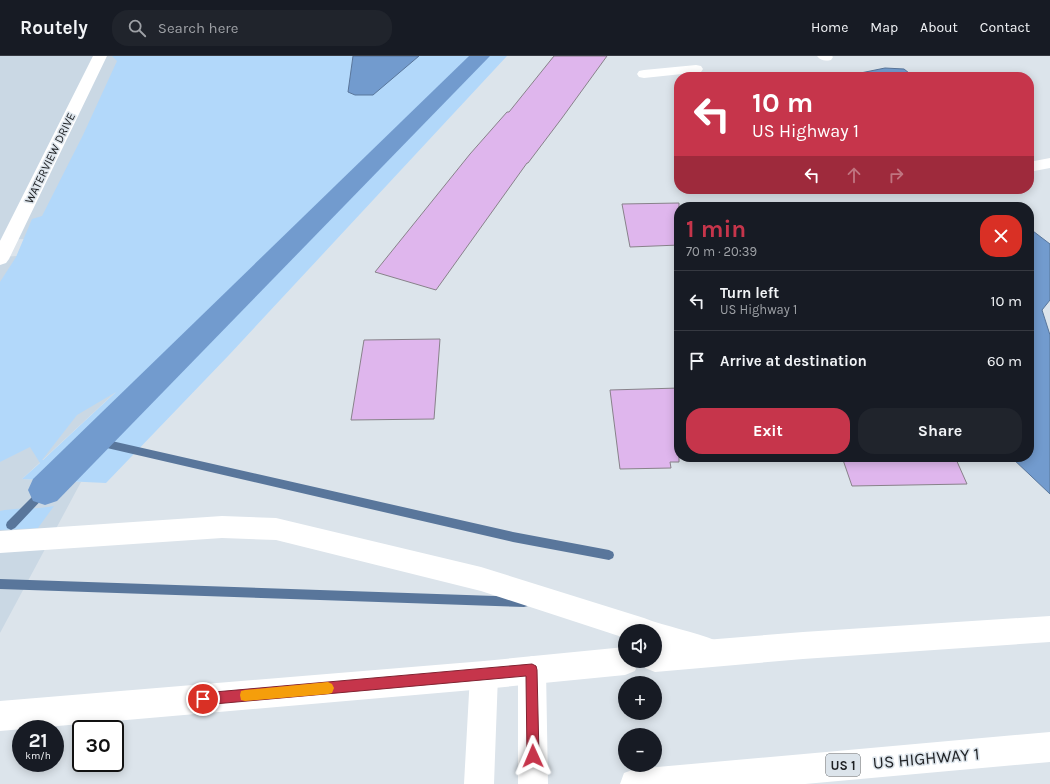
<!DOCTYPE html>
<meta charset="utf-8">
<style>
:root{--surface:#171b24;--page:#20242c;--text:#f1f3f6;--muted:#9ea1a6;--line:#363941;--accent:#c6354b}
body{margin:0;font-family:Karla,sans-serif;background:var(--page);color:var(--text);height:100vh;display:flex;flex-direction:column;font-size:15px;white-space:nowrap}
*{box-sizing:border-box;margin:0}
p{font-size:13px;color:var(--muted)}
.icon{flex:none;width:22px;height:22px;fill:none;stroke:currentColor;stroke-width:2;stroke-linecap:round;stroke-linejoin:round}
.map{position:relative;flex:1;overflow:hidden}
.details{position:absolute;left:674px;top:146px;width:360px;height:260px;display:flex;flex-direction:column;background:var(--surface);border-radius:16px;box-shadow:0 2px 10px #0003}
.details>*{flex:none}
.top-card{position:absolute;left:674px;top:16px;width:360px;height:122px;border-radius:16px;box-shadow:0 2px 10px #0003;background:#c6354b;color:#fff;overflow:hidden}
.fabs{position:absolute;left:618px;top:568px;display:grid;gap:8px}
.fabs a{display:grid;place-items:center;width:44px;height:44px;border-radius:50%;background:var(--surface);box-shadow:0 2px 10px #0003;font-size:20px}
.speed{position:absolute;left:12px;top:664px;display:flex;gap:8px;font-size:20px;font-weight:700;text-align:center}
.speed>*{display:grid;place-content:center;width:52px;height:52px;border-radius:50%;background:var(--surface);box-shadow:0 2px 10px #0003;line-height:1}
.speed small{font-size:10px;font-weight:400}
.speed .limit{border:2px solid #111;border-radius:6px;background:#fff;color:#111}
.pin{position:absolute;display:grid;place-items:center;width:34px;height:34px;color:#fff;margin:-17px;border:2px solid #fff;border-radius:50%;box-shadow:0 1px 4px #0007}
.me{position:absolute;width:44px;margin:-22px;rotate:359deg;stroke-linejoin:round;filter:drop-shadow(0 0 3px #0008)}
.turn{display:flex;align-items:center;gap:14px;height:84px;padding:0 12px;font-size:18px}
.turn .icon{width:52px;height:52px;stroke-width:2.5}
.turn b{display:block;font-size:28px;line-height:34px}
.lanes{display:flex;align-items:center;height:38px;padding:0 12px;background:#0003;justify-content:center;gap:20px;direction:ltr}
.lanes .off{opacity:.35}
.round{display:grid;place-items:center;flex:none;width:42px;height:42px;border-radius:16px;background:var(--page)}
.headline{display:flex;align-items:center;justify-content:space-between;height:68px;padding:0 12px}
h1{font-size:24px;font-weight:700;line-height:30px;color:var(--accent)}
.primary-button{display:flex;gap:8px;margin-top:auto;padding:8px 12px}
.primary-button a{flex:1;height:46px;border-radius:16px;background:var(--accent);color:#fff;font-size:16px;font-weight:700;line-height:46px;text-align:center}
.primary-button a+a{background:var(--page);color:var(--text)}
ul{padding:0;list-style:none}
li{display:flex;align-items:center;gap:12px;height:60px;padding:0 12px;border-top:1px solid var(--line)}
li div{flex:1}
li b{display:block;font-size:15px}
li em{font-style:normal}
header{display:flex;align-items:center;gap:24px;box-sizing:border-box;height:56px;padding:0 20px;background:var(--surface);border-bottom:1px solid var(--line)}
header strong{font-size:19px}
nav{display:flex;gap:22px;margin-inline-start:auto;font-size:14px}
.search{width:280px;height:36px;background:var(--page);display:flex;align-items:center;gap:10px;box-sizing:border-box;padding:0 14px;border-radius:16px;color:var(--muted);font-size:15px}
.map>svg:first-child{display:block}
.built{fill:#cad8e4}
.green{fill:#b2d8fa;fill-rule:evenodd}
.water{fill:#729bce;stroke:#59769b}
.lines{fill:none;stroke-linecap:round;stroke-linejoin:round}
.stream{fill:#59769b;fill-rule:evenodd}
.canal{fill:#729bce;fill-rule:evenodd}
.building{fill:#dfb6ed;stroke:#88828a}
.minor{fill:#fff;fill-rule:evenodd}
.major{fill:#fff;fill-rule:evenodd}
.route{fill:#c6354b;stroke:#812231}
.slow{fill:#f59e0b}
.labels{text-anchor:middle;stroke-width:3;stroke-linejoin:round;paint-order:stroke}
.far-street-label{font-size:12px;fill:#1e2023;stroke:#dce4eb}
.shield{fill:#dce4eb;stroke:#575b5f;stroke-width:1}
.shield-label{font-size:13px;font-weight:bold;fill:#1e2023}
.near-street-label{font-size:17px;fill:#1e2023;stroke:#dce4eb}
</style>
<header>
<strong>Routely</strong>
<div class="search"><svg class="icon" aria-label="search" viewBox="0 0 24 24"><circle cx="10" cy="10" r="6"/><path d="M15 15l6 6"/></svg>Search here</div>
<nav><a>Home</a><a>Map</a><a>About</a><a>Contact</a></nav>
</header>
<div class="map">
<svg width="1050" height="728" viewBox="0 0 1050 728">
<rect width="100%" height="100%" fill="#dce4eb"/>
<path class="built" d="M 0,0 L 342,0 L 384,81 L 287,177 L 22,423 L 81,426 L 0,577 L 0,201 L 17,200 L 24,183 L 0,184 Z"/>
<path class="green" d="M 112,0 L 353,0 L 348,35 L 418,0 L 507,0 L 229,299 L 106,427 L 22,423 L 40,407 L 30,391 L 0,406 L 0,226 L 16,201 L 32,163 L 42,160 L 83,79 L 117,5 ZM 116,336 L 43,404 L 42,404 L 77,359 Z
M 54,450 L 38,472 L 0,474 L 0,455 C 18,451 36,454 54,450 Z"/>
<path class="water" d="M 353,0 L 419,0 L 373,39 L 355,39 L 348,36 Z
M 885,12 L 904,13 L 914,21 L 841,21 Z
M 1029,172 L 1050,188 L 1050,244 L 1042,254 L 1050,279 L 1050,438 L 1011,401 L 1029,401 Z"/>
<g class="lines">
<path class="stream" d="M 94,381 L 513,476 L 609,494 L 613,496 L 614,499 L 613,502 L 609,504 L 513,486 L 94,389 L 91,388 L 89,385 L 91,382 Z
M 45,430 L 48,431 L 50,434 L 48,437 L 15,472 L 11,474 L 7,472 L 6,469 L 7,466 L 42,431 Z
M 0,523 L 524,541 L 528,542 L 529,546 L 528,550 L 524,551 L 0,533 Z"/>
<path class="canal" d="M 469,0 L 490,0 L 57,445 L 45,449 L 33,445 L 28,434 L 33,423 Z"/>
</g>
<path class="building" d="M 554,0 L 607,0 L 562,62 L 528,107 L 527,107 L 436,234 L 375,216 L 470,98 L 507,56 L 509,56 Z
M 679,147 L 679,189 L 630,191 L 622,148 Z
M 440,283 L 434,363 L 351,364 L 364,284 Z
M 679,332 L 679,406 L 670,406 L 671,412 L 620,413 L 610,334 Z
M 842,401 L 955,401 L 967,428 L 852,430 Z"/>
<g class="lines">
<path class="minor" d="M 93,0 L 107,0 L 9,203 L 6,207 L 0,209 L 0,185 Z
M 817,0 L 832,0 L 833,1 L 831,4 C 825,5 821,5 817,0 Z
M 696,9 L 701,10 L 703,13 L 701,16 L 644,22 L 639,21 L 637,18 L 639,15 L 644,14 Z
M 1050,102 L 1050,112 L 1029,116 L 1029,106 Z
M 222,460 L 276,462 L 481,511 L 644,562 C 667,571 693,575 717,585 L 721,595 L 717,605 L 707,609 L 655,593 L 655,575 L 625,575 L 625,582 L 481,535 L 276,484 L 222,482 L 0,497 L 0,475 Z
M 532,600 L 542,604 L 546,614 L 548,728 L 518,728 L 518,614 L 522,604 Z
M 484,605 L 494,609 L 498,619 L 494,728 L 464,728 L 470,619 L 474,609 Z"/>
<path class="major" d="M 1050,560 L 1050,586 L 803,603 L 655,616 L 645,612 L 642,605 L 655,605 L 655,588 L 803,576 Z
M 625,591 L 625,605 L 639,605 L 635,615 L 625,619 L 484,633 L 0,675 L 0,645 L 484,605 Z
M 1050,676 L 1050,706 L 805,728 L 620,728 L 624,717 L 635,713 Z"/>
</g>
<path class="route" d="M 532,608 L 536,610 L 537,614 L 539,700 L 537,704 L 533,706 L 528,704 L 527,700 L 526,620 L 203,649 L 199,647 L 197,643 L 199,639 L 203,637 Z"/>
<path class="slow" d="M 328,626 L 332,628 L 334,632 L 332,637 L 328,638 L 245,645 L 241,644 L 240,639 L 241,635 L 245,634 Z"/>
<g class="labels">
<g class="far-street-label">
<text transform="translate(50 102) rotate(-64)" y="4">WATERVIEW DRIVE</text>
</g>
<rect class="shield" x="826" y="698" width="34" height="22" rx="3"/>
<g class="shield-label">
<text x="843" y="714">US 1</text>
</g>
<g class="near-street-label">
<text transform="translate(926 702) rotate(-5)" y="6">US HIGHWAY 1</text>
</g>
</g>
</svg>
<div class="fabs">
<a><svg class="icon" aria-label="sound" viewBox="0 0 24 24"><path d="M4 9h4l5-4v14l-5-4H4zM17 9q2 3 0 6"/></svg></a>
<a>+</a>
<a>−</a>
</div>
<div class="speed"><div>21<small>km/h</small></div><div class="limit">30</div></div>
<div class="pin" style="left:203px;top:643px;background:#d93025"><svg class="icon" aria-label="arrive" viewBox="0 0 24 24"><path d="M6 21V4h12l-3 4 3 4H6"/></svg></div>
<svg class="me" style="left:533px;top:700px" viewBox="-20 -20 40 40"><path d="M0-17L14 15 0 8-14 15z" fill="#c6354b" stroke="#fff" stroke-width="4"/></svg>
<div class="top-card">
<div class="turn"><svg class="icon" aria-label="left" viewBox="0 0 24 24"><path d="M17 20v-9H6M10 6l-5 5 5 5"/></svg><div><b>10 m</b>US Highway 1</div></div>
<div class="lanes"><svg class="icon" aria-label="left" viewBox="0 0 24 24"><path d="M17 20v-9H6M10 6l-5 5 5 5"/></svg><svg class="icon off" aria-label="ahead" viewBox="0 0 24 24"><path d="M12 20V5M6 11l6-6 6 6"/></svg><svg class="icon off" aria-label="right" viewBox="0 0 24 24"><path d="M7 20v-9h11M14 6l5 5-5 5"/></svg></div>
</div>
<section class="details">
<div class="headline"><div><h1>1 min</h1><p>70 m · 20:39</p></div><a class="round" style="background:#d93025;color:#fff"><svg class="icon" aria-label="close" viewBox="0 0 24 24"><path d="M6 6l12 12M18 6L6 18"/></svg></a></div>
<ul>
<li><svg class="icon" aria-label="left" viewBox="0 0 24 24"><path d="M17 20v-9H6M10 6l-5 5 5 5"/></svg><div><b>Turn left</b><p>US Highway 1</p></div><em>10 m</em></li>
<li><svg class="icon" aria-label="arrive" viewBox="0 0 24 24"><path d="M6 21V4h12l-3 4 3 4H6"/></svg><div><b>Arrive at destination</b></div><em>60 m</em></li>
</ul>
<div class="primary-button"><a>Exit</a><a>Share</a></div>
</section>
</div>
